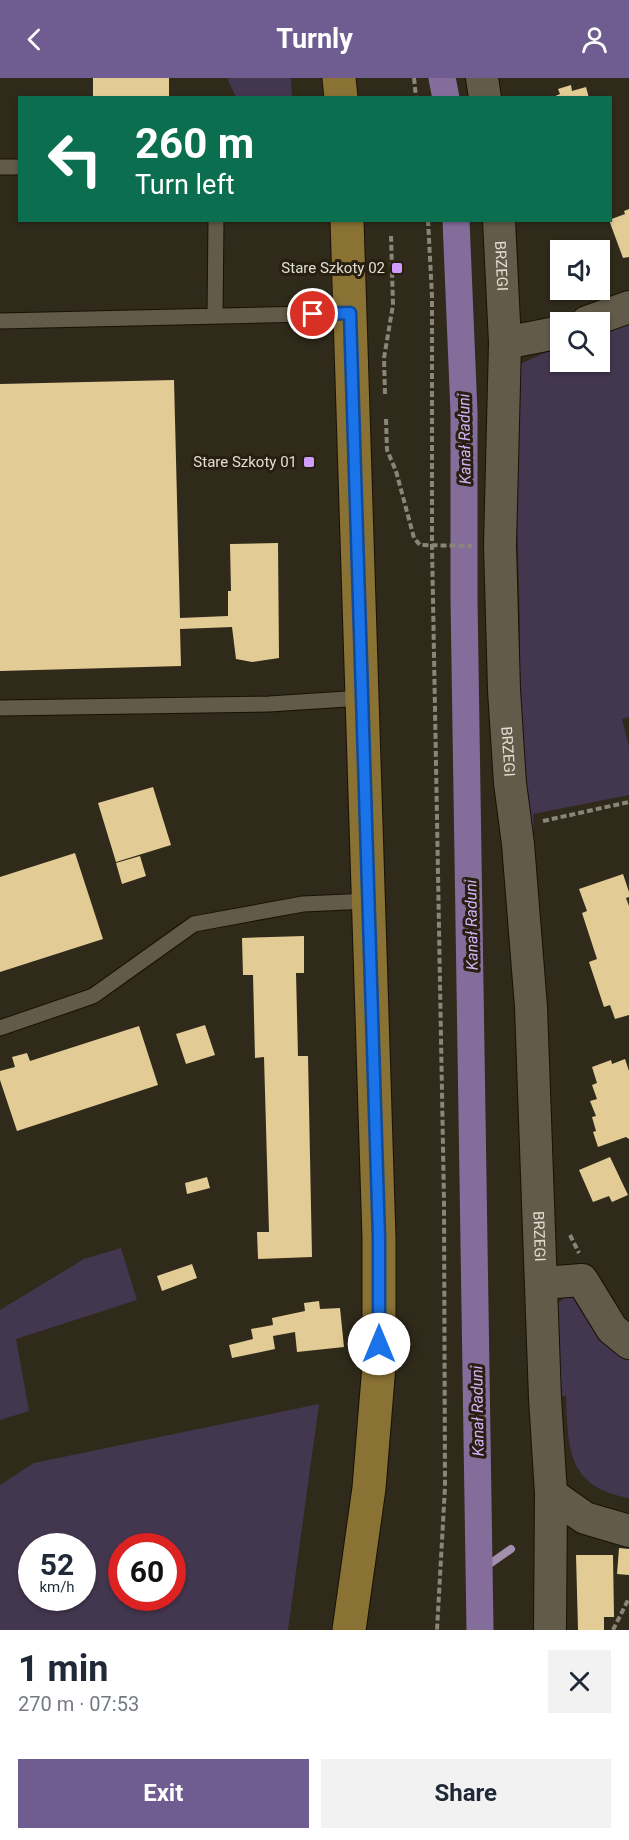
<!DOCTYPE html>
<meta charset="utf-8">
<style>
:root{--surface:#fff;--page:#f2f2f3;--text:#1f2937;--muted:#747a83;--accent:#6f5d91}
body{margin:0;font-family:Roboto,sans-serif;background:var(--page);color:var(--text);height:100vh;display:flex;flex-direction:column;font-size:22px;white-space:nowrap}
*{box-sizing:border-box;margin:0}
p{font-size:20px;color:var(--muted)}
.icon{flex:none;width:33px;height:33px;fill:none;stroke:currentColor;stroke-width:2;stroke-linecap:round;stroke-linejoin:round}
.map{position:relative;height:1552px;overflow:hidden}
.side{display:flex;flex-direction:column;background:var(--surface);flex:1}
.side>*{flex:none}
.banner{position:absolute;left:18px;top:18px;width:594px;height:126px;border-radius:0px;box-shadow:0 2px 4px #0004;background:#0b6e4f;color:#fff;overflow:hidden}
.fabs{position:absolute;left:550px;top:162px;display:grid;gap:12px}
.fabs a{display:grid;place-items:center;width:60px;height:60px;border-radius:0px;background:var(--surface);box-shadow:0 2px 4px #0004;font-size:30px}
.speed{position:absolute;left:18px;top:1455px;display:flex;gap:12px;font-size:30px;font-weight:700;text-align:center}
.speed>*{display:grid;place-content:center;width:78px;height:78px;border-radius:50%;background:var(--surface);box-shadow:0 2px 4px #0004;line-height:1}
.speed small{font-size:15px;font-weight:400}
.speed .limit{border:9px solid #d22;background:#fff;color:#111}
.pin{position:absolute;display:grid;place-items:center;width:51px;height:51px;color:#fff;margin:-26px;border:3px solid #fff;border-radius:50%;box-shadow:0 2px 6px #0007}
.me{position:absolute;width:66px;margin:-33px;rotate:0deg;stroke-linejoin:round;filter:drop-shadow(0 0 4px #0008)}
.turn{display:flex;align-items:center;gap:21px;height:126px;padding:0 18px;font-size:27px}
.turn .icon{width:78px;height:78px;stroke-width:2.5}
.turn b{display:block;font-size:42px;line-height:51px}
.round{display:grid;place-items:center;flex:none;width:63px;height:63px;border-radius:0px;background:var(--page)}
.headline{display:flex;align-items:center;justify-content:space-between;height:102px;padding:0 18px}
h1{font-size:36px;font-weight:700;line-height:45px}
.action{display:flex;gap:12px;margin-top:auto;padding:12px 18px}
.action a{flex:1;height:69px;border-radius:0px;background:var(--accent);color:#fff;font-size:24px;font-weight:700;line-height:69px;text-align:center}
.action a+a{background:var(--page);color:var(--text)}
header{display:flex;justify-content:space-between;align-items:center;height:78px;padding:0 18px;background:var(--accent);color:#fff;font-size:27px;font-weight:700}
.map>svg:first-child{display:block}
.green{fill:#43364f;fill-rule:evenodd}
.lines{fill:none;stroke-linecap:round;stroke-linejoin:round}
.stream{stroke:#a18fac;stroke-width:8}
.canal{stroke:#856d9b;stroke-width:27}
.building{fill:#e3cb95}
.service-casing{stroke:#181205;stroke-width:17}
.minor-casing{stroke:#181205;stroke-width:34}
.primary-casing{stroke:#181205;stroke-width:35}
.path{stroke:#8a8578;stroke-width:4;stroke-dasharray:6 3;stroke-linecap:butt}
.service{stroke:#625b4a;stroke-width:15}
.minor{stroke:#625b4a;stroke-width:32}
.primary{stroke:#8a7234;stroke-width:33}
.route-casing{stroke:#114b97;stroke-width:15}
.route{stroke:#1a73e8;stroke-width:10}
.poi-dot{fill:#d09dfe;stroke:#272011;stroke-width:2}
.labels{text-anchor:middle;stroke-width:6;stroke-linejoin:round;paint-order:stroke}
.street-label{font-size:15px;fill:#e1ddd3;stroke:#272011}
.poi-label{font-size:15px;fill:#e1ddd3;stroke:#272011;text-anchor:end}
.water-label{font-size:16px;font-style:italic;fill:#d3aef5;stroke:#272011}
</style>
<header><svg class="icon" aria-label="back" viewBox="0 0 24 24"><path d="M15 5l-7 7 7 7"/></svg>Turnly<svg class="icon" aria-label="person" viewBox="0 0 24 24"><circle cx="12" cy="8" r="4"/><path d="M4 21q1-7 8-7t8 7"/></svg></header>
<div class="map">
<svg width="629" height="1552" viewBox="0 0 629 1552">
<rect width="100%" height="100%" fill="#302a1b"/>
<path class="green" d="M 227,0 L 291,0 L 292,19 L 236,19 Z
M 629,239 L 629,639 L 622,641 L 629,669 L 629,717 L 533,736 L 534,751 L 526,754 L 520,712 L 520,544 L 513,289 L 561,268 L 561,284 L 600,284 L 600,251 Z
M 121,1170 L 137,1222 L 16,1261 L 29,1333 L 0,1342 L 0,1232 L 84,1181 Z
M 572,1214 L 629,1282 L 629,1420 C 568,1409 568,1373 566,1318 L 561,1318 L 558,1225 Z
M 319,1326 L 288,1552 L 0,1552 L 0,1407 L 34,1385 ZM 32,1468 L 82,1468 L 82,1520 L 32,1520 ZM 172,1468 L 172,1520 L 122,1520 L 122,1468 Z"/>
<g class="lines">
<path class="stream" d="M 481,1492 L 511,1471"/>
<path class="canal" d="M 442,0 L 446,20
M 456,142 L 464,335 L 464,521 L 480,1552"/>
</g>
<path class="building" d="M 93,0 L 169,0 L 169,20 L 93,20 Z
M 571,7 L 572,13 L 586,9 L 589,20 L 551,20 L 560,16 L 558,11 Z
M 629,131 L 629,179 L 623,180 L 609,142 L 625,136 L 624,133 Z
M 174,302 L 180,540 L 228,538 L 228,513 L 231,513 L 230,466 L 278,465 L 279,580 L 252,584 L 236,581 L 232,549 L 180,551 L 181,588 L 0,593 L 0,306 Z
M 153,709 L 171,767 L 116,784 L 98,725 Z
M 75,775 L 103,861 L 0,894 L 0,799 Z
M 140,778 L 146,798 L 122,806 L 116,785 Z
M 623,796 L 629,814 L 629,819 L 626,820 L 629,828 L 629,937 L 615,941 L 610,927 L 604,929 L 589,884 L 597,881 L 582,835 L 587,833 L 579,811 Z
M 304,858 L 304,895 L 296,895 L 298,978 L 308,978 L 312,1179 L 258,1181 L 257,1154 L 269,1154 L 264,979 L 255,980 L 253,897 L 243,897 L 242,860 Z
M 205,947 L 215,977 L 186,986 L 176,956 Z
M 139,948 L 158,1007 L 17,1053 L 0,1002 L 0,993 L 15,989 L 12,979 L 27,975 L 30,983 Z
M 625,981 L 629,993 L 629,1061 L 626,1059 L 598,1069 L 593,1054 L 596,1053 L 592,1039 L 596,1038 L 590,1023 L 597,1021 L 592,1007 L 597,1005 L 592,989 L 611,982 L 612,986 Z
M 610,1079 L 628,1117 L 612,1124 L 609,1118 L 593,1124 L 579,1092 Z
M 207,1099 L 210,1110 L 187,1116 L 185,1105 Z
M 192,1186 L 197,1200 L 162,1213 L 157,1198 Z
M 319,1223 L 320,1231 L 340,1230 L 344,1269 L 297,1274 L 295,1254 L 273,1258 L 275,1271 L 232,1280 L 229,1267 L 253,1261 L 251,1251 L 273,1247 L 272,1240 L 305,1233 L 304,1225 Z
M 619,1470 L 629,1471 L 629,1497 L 617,1496 Z
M 576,1477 L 613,1477 L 614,1539 L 604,1539 L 604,1552 L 578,1552 Z"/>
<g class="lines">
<g class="service-casing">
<path id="service" d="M 0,89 L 20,89
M 215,238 L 216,142
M 0,243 L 350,235
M 0,630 L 269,626 L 362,620
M 0,950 L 93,918 L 194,846 L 303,826 L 369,823"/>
</g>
<g class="minor-casing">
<g id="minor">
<path d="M 482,0 L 485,20"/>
<path id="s1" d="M 499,142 L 505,265 L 500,467 L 504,612 L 510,705 L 518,766 L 531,929 L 545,1320 L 551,1416 L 550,1552"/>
<path d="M 587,244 L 629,229"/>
<path d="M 505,265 L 561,254"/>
<path d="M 542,1205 L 582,1202 L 612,1251 L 629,1265"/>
<path d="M 551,1416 L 585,1440 L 629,1453"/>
</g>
</g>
<g class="primary-casing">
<path id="primary" d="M 339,0 L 341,20
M 347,142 L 379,1160 L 379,1287 L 369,1410 L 349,1552"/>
</g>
<path class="path" d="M 414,0 L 416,20
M 428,142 L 432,218 L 432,467 L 444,1124 L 445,1409 L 437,1552
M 385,316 L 384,280 L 393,227 L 391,158
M 386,341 L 387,372 L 396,393 L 414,460 L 420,467 L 472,468
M 543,743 L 629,724
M 570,1157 L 579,1175
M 613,1552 L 629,1520"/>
<use href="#service" class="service"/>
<use href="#minor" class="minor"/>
<use href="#primary" class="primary"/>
</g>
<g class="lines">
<g class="route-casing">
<path id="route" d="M 313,236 L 350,235 L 379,1160 L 379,1266"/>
</g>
<use href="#route" class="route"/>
</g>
<g class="poi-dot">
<rect x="391" y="184" width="12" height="12" rx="3"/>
<rect x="303" y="378" width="12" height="12" rx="3"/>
</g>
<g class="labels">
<g class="street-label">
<text dy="5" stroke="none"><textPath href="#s1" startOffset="46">BRZEGI</textPath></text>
<text dy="5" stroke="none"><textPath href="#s1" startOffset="532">BRZEGI</textPath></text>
<text dy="5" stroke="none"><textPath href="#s1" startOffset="1018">BRZEGI</textPath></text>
</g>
<g class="poi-label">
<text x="385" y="195">Stare Szkoty 02</text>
<text x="297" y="389">Stare Szkoty 01</text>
</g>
<g class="water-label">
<text transform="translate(464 361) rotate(-91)" y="6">Kanał Raduni</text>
<text transform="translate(471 847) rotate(-91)" y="6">Kanał Raduni</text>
<text transform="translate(477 1333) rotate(-91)" y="6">Kanał Raduni</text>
</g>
</g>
</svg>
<div class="fabs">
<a><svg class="icon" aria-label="sound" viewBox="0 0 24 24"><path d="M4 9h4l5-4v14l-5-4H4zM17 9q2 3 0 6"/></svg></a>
<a><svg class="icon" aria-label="search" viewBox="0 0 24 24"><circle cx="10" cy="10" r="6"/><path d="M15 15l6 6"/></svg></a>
</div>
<div class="speed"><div>52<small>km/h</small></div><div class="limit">60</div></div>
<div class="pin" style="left:313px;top:236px;background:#d93025"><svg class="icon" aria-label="arrive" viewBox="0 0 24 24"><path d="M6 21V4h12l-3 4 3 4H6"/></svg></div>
<svg class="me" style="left:379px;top:1266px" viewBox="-20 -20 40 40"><circle r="19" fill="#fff"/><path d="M0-13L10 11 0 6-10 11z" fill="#1a73e8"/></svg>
<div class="banner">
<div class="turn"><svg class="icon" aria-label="left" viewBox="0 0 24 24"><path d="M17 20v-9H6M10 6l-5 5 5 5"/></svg><div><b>260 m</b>Turn left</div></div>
</div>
</div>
<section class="side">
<div class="headline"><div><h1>1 min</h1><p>270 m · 07:53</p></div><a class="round"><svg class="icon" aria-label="close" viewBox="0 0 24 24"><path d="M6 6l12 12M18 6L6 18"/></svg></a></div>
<div class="action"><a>Exit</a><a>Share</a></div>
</section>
